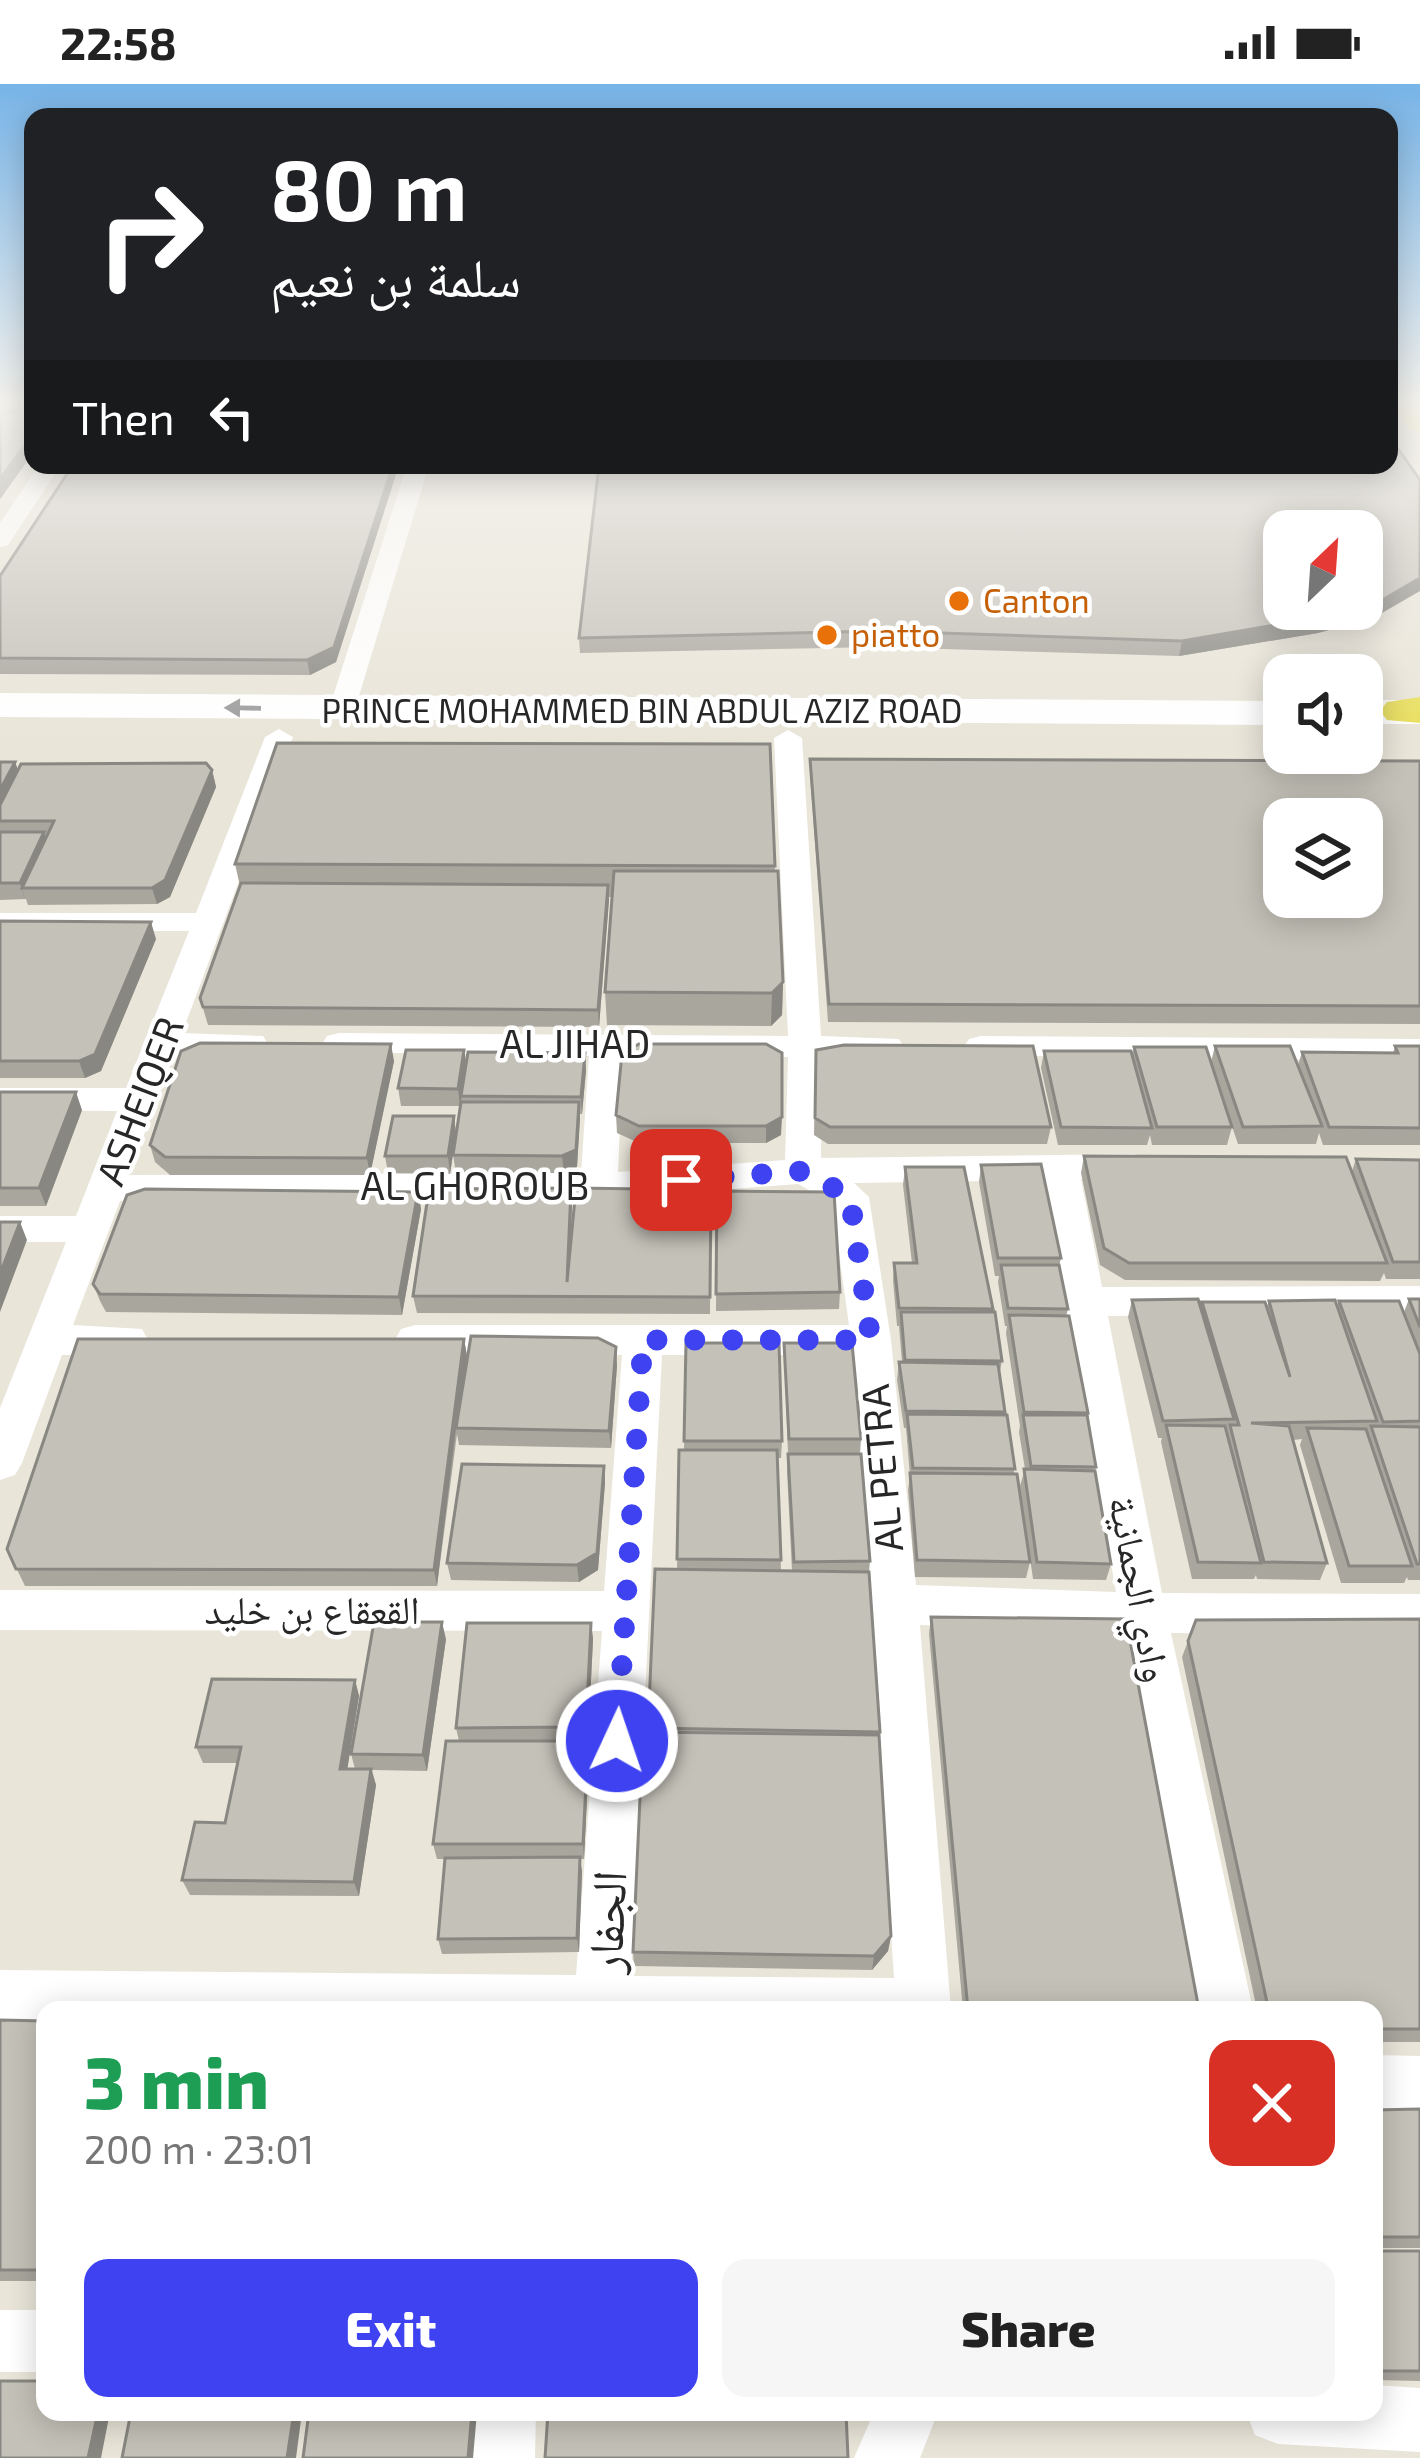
<!DOCTYPE html>
<meta charset="utf-8">
<style>
:root{--surface:#fff;--page:#f6f6f6;--text:#222;--muted:#767676;--accent:#3e42f1}
body{margin:0;font-family:"Exo 2","Noto Naskh Arabic",sans-serif;background:var(--page);color:var(--text);height:100vh;display:flex;flex-direction:column;font-size:45px;white-space:nowrap}
*{box-sizing:border-box;margin:0}
p{font-size:39px;color:var(--muted)}
.icon{flex:none;width:66px;height:66px;fill:none;stroke:currentColor;stroke-width:2;stroke-linecap:round;stroke-linejoin:round}
.map{position:relative;flex:1;overflow:hidden}
.side{position:absolute;left:36px;top:1917px;width:1347px;height:420px;display:flex;flex-direction:column;background:var(--surface);border-radius:24px;box-shadow:0 6px 30px #0003}
.side>*{flex:none}
.guide{position:absolute;left:24px;top:24px;width:1374px;height:366px;border-radius:24px;box-shadow:0 6px 30px #0003;background:#202124;color:#fff;overflow:hidden}
.needle{width:78px;rotate:25deg}
.fabs{position:absolute;left:1263px;top:426px;display:grid;gap:24px}
.fabs a{display:grid;place-items:center;width:120px;height:120px;border-radius:24px;background:var(--surface);box-shadow:0 6px 30px #0003;font-size:60px}
.pin{position:absolute;display:grid;place-items:center;width:102px;height:102px;color:#fff;margin:-51px;border-radius:24px;box-shadow:0 6px 18px #0006}
.me{position:absolute;width:132px;margin:-66px;rotate:3deg;stroke-linejoin:round;filter:drop-shadow(0 0 9px #0008)}
.turn{display:flex;align-items:center;gap:42px;height:252px;padding:0 48px;font-size:54px}
.turn .icon{width:156px;height:156px;stroke-width:2.5}
.turn b{display:block;font-size:84px;line-height:102px}
.then{display:flex;align-items:center;height:114px;padding:0 48px;background:#0003;gap:24px;font-size:45px}
.round{display:grid;place-items:center;flex:none;width:126px;height:126px;border-radius:24px;background:var(--page)}
.headline{display:flex;align-items:center;justify-content:space-between;height:204px;padding:0 48px}
h1{font-size:72px;font-weight:800;line-height:90px;color:#1e9e55}
.cta{display:flex;gap:24px;margin-top:auto;padding:24px 48px}
.cta a{flex:1;height:138px;border-radius:24px;background:var(--accent);color:#fff;font-size:48px;font-weight:800;line-height:138px;text-align:center}
.cta a+a{background:var(--page);color:var(--text)}
.status{display:flex;justify-content:space-between;align-items:center;height:84px;padding:0 60px;background:var(--surface);direction:ltr}
.status svg{height:33px;fill:currentColor}
.map>svg:first-child{display:block}
.lines{fill:none;stroke-linecap:round;stroke-linejoin:round}
.street{fill:#fff;fill-rule:evenodd}
.secondary{fill:#fff;fill-rule:evenodd}
.primary{fill:#e9df5e;fill-rule:evenodd}
.wall{fill:#a9a69e}
.shaded-wall{fill:#898781}
.building{fill:#c4c1b8;stroke:#898781;stroke-width:3;fill-rule:evenodd}
.oneway{fill:#9e9e9e}
.route{stroke:#3e42f1;stroke-width:21;stroke-dasharray:0 37.8}
.food-dot{fill:#e8710a;stroke:#fff;stroke-width:4.5}
.labels{text-anchor:middle;stroke-width:9;stroke-linejoin:round;paint-order:stroke}
.far-food-label{font-size:33px;fill:#c56008;stroke:#fff;text-anchor:start}
.far-street-label{font-size:33px;fill:#272727;stroke:#fff}
.street-label{font-size:39px;fill:#272727;stroke:#fff}
.near-street-label{font-size:48px;fill:#272727;stroke:#fff}
</style>
<div class="status"><b>22:58</b><svg viewBox="0 0 49 12"><path d="M0 12V9h3v3zM5 12V6h3v6zM10 12V3h3v9zM15 12V0h3v12zM26 1h20v11H26zM47 4h2v5h-2z"/></svg></div>
<div class="map">
<svg width="1420" height="2374" viewBox="0 0 1420 2374">
<rect width="100%" height="100%" fill="#e9e5d9"/>
<g class="lines">
<path class="street" d="M 39,381 L 61,381 L 8,461 L 0,463 L 0,439 Z
M 407,381 L 429,381 L 355,625 L 351,631 L 333,631 L 329,625 Z
M 279,645 L 293,653 L 182,949 L 263,952 L 268,960 L 263,968 L 251,971 L 174,971 L 129,1091 L 581,1089 L 589,972 L 327,968 L 322,960 L 327,952 L 339,949 L 788,952 L 774,654 L 788,646 L 802,654 L 821,952 L 899,955 L 904,963 L 899,971 L 822,973 L 821,1074 L 1133,1070 L 1146,1073 L 1151,1082 L 1146,1091 L 1081,1095 L 1102,1203 L 1420,1202 L 1420,1230 L 1108,1232 L 1162,1509 L 1420,1510 L 1420,1550 L 1171,1549 L 1253,1926 L 1197,1926 L 1124,1548 L 920,1541 L 951,1926 L 45,1926 L 45,1941 L 0,1940 L 0,1886 L 576,1891 L 602,1547 L 0,1546 L 0,1506 L 604,1507 L 622,1271 L 415,1271 L 401,1267 L 395,1256 L 401,1245 L 415,1241 L 849,1241 L 832,1119 L 798,1100 L 599,1115 L 120,1117 L 73,1241 L 142,1245 L 148,1256 L 142,1267 L 128,1271 L 62,1271 L 22,1379 L 15,1391 L 0,1396 L 0,1324 L 66,1158 L 0,1158 L 0,1132 L 76,1132 L 117,1027 L 0,1026 L 0,1004 L 126,1004 L 189,847 L 0,847 L 0,829 L 196,829 L 265,653 ZM 623,972 L 788,973 L 785,1076 L 618,1088 ZM 1044,1096 L 1116,1508 L 916,1501 L 891,1256 L 869,1113 L 854,1099 ZM 662,1271 L 852,1271 L 894,1894 L 631,1892 Z
M 981,952 L 1420,955 L 1420,977 L 969,971 L 964,963 L 969,955 Z
M 1374,1971 L 1420,1972 L 1420,2028 L 1374,2027 Z
M 0,2226 L 45,2226 L 45,2288 L 0,2288 Z
M 1374,2301 L 1420,2304 L 1420,2368 L 1278,2360 L 1255,2351 L 1246,2328 L 1374,2328 Z
M 472,2328 L 536,2328 L 535,2374 L 469,2374 Z
M 874,2328 L 938,2328 L 920,2374 L 854,2374 Z"/>
<path class="secondary" d="M 0,609 L 1284,617 L 1284,641 L 0,633 Z
M 1362,616 L 1420,616 L 1420,640 L 1362,640 Z"/>
<path class="primary" d="M 1391,320 L 1420,320 L 1420,347 L 1408,344 Z
M 1420,613 L 1420,639 L 1387,636 L 1380,627 L 1387,618 Z"/>
</g>
<path class="wall" d="M 0,320 L 33,320 L 33,369 L 0,415 Z
M 73,381 L 399,381 L 336,578 L 310,591 L 0,590 L 0,492 Z
M 1375,533 L 1318,549 L 1179,572 L 878,563 L 580,569 L 579,554 Z
M 770,660 L 775,787 L 783,898 L 782,931 L 771,942 L 607,941 L 605,908 L 612,813 L 609,813 L 599,943 L 208,941 L 200,914 L 240,802 L 235,780 Z
M 810,675 L 1420,677 L 1420,940 L 828,938 L 810,691 Z
M 0,678 L 15,678 L 18,686 L 212,686 L 216,703 L 170,813 L 157,820 L 28,821 L 26,815 L 0,816 Z
M 0,837 L 156,855 L 101,987 L 85,994 L 0,994 Z
M 639,960 L 781,1051 L 766,1059 L 639,1059 L 617,1049 L 616,1031 Z
M 1215,962 L 1298,981 L 1302,968 L 1393,969 L 1395,962 L 1420,962 L 1420,1061 L 1323,1061 L 1319,1049 L 1316,1060 L 1238,1060 L 1226,1025 L 1232,1043 L 1227,1061 L 1152,1061 L 1150,1051 L 1147,1061 L 1058,1061 L 1041,984 L 1044,967 L 1132,972 L 1134,963 L 1211,978 Z
M 394,977 L 370,1091 L 170,1091 L 155,1078 L 150,1061 Z
M 466,981 L 586,986 L 582,1030 L 580,1030 L 577,1083 L 564,1089 L 456,1089 L 453,1071 L 461,1014 L 460,1022 L 401,1022 L 398,1004 Z
M 815,983 L 1051,1043 L 1047,1060 L 828,1060 L 814,1051 Z
M 0,1008 L 82,1026 L 46,1122 L 0,1122 Z
M 454,1032 L 456,1050 L 450,1090 L 388,1089 L 385,1072 Z
M 1084,1072 L 1352,1087 L 1356,1075 L 1420,1076 L 1420,1195 L 1386,1195 L 1384,1189 L 1380,1197 L 1125,1196 L 1100,1181 L 1081,1089 Z
M 981,1081 L 1061,1174 L 1059,1182 L 1068,1225 L 1066,1232 L 1088,1329 L 1096,1383 L 1095,1387 L 1111,1480 L 1106,1496 L 1033,1495 L 1020,1402 L 1025,1385 L 1019,1348 L 1020,1342 L 1006,1249 L 1007,1242 L 1005,1242 L 998,1198 L 999,1192 L 995,1192 L 979,1098 Z
M 905,1083 L 993,1225 L 1002,1277 L 999,1292 L 1004,1331 L 1030,1478 L 1026,1494 L 915,1493 L 908,1406 L 910,1392 L 906,1344 L 904,1344 L 897,1296 L 899,1278 L 902,1278 L 899,1242 L 897,1242 L 893,1196 L 894,1179 L 912,1179 L 903,1101 Z
M 571,1104 L 571,1157 L 711,1106 L 710,1230 L 417,1229 L 413,1212 Z
M 717,1107 L 840,1208 L 839,1225 L 716,1227 Z
M 418,1108 L 421,1125 L 402,1231 L 106,1228 L 100,1217 L 93,1200 Z
M 1409,1215 L 1420,1215 L 1420,1496 L 1408,1496 L 1407,1493 L 1404,1499 L 1341,1499 L 1300,1361 L 1302,1355 L 1293,1356 L 1327,1479 L 1320,1496 L 1257,1495 L 1256,1491 L 1254,1495 L 1192,1495 L 1161,1358 L 1162,1354 L 1158,1354 L 1128,1233 L 1132,1216 L 1201,1224 L 1202,1218 L 1267,1222 L 1269,1217 L 1337,1222 L 1339,1217 L 1404,1228 Z
M 464,1255 L 467,1272 L 617,1281 L 611,1364 L 459,1361 L 457,1350 L 437,1502 L 25,1502 L 7,1465 Z
M 686,1259 L 782,1357 L 781,1374 L 778,1374 L 781,1487 L 792,1487 L 787,1387 L 788,1370 L 784,1259 L 861,1355 L 860,1370 L 870,1477 L 869,1488 L 891,1852 L 888,1867 L 872,1886 L 634,1882 L 633,1868 L 648,1648 L 655,1485 L 677,1486 L 679,1366 L 684,1366 Z
M 604,1382 L 605,1399 L 598,1486 L 579,1498 L 451,1496 L 447,1479 Z
M 931,1533 L 1199,1926 L 963,1926 L 929,1550 Z
M 1420,1535 L 1420,1958 L 1374,1958 L 1374,1926 L 1257,1926 L 1182,1573 L 1196,1536 Z
M 591,1539 L 593,1555 L 588,1659 L 589,1673 L 584,1775 L 580,1775 L 582,1788 L 579,1868 L 442,1870 L 438,1855 L 445,1775 L 437,1775 L 433,1760 L 459,1657 L 456,1644 Z
M 446,1555 L 427,1687 L 372,1686 L 376,1701 L 359,1812 L 190,1811 L 182,1796 L 225,1739 L 237,1679 L 203,1679 L 196,1663 L 355,1596 L 359,1612 L 347,1685 L 355,1685 L 351,1670 Z
M 0,1936 L 45,1937 L 45,2197 L 0,2197 Z
M 1420,2025 L 1420,2164 L 1374,2164 L 1374,2026 Z
M 1374,2167 L 1420,2167 L 1420,2297 L 1374,2296 Z"/>
<path class="shaded-wall" d="M 33,350 L 33,369 L 0,415 L 0,395 Z
M 393,381 L 399,381 L 336,578 L 310,591 L 307,576 Z
M 1420,494 L 1420,507 L 1375,533 L 1318,549 L 1179,572 L 1182,557 L 1352,525 L 1362,525 L 1362,522 Z
M 15,678 L 21,695 L 0,732 L 0,706 Z
M 212,686 L 216,703 L 170,813 L 157,820 L 152,804 Z
M 44,748 L 49,764 L 22,804 L 25,816 L 20,799 Z
M 608,801 L 609,817 L 599,943 L 598,926 Z
M 151,838 L 156,855 L 101,987 L 85,994 L 79,977 Z
M 783,898 L 782,931 L 771,942 L 772,909 Z
M 391,960 L 394,977 L 370,1091 L 367,1074 Z
M 464,966 L 467,983 L 460,1022 L 458,1005 Z
M 585,969 L 586,986 L 582,1030 L 581,1013 Z
M 76,1008 L 82,1026 L 46,1122 L 39,1104 Z
M 579,1018 L 580,1035 L 577,1083 L 564,1089 L 562,1072 Z
M 454,1032 L 456,1050 L 450,1090 L 448,1072 Z
M 782,1033 L 781,1051 L 766,1059 L 766,1042 Z
M 571,1104 L 572,1122 L 569,1216 L 567,1198 Z
M 418,1108 L 421,1125 L 402,1231 L 399,1213 Z
M 20,1138 L 27,1156 L 0,1228 L 0,1190 Z
M 464,1255 L 467,1272 L 456,1344 L 437,1502 L 434,1486 Z
M 616,1263 L 617,1281 L 611,1364 L 609,1347 Z
M 604,1382 L 605,1399 L 598,1486 L 579,1498 L 577,1481 Z
M 442,1538 L 446,1555 L 427,1687 L 423,1671 Z
M 591,1539 L 593,1555 L 588,1659 L 589,1673 L 584,1775 L 583,1760 Z
M 355,1596 L 359,1612 L 345,1700 L 340,1685 Z
M 371,1685 L 376,1701 L 359,1812 L 354,1798 Z
M 580,1773 L 582,1788 L 579,1868 L 577,1854 Z
M 891,1852 L 888,1867 L 872,1886 L 874,1872 Z
M 98,2328 L 110,2328 L 101,2374 L 88,2374 Z
M 294,2328 L 302,2328 L 296,2374 L 287,2374 Z
M 472,2328 L 477,2328 L 473,2374 L 468,2374 Z"/>
<path class="building" d="M 0,328 L 33,328 L 33,350 L 0,395 Z
M 1389,352 L 1420,396 L 1420,494 L 1379,518 L 1362,522 L 1362,447 L 1284,447 L 1284,525 L 1352,525 L 1322,533 L 1182,557 L 879,547 L 579,554 L 599,381 L 1389,381 Z
M 73,381 L 393,381 L 334,563 L 307,576 L 0,574 L 0,492 Z
M 277,659 L 770,660 L 775,782 L 235,780 Z
M 810,675 L 1420,677 L 1420,922 L 829,920 ZM 1284,735 L 1362,735 L 1362,813 L 1284,813 Z
M 0,678 L 15,678 L 0,706 Z
M 206,679 L 212,686 L 165,796 L 152,804 L 22,804 L 54,737 L 0,737 L 0,721 L 21,680 Z
M 0,748 L 44,748 L 20,799 L 0,799 Z
M 614,787 L 778,787 L 783,898 L 772,909 L 605,908 Z
M 241,799 L 608,801 L 598,926 L 203,923 L 200,914 Z
M 0,837 L 151,838 L 95,970 L 79,977 L 0,977 Z
M 200,959 L 391,960 L 367,1074 L 165,1073 L 150,1061 L 181,967 Z
M 639,960 L 766,960 L 782,969 L 782,1033 L 766,1042 L 639,1042 L 616,1031 L 622,969 Z
M 844,961 L 1033,962 L 1051,1043 L 830,1043 L 815,1034 L 816,966 Z
M 1215,962 L 1290,962 L 1322,1042 L 1243,1043 Z
M 1395,962 L 1420,962 L 1420,1044 L 1329,1043 L 1302,968 L 1398,969 Z
M 1134,963 L 1206,963 L 1232,1043 L 1157,1043 Z
M 406,966 L 464,966 L 458,1005 L 398,1004 Z
M 1044,967 L 1131,967 L 1152,1044 L 1061,1043 Z
M 468,968 L 585,969 L 581,1013 L 461,1012 Z
M 0,1008 L 76,1008 L 39,1104 L 0,1104 Z
M 461,1018 L 579,1018 L 576,1066 L 562,1072 L 453,1071 Z
M 393,1032 L 454,1032 L 448,1072 L 385,1072 Z
M 1084,1072 L 1346,1073 L 1387,1179 L 1129,1179 L 1104,1164 Z
M 1356,1075 L 1420,1076 L 1420,1178 L 1393,1178 Z
M 1041,1080 L 1061,1174 L 998,1174 L 981,1081 Z
M 905,1083 L 964,1083 L 993,1225 L 899,1224 L 894,1179 L 917,1179 Z
M 571,1104 L 567,1198 L 576,1104 L 711,1106 L 710,1213 L 413,1212 L 429,1105 Z
M 145,1105 L 418,1108 L 399,1213 L 100,1210 L 93,1200 L 127,1111 Z
M 717,1107 L 834,1108 L 840,1208 L 716,1210 Z
M 0,1138 L 20,1138 L 0,1190 Z
M 1001,1181 L 1059,1181 L 1068,1225 L 1008,1224 Z
M 1198,1215 L 1234,1335 L 1163,1337 L 1132,1216 Z
M 1409,1215 L 1420,1215 L 1420,1243 Z
M 1335,1216 L 1377,1337 L 1251,1339 L 1289,1342 L 1327,1479 L 1264,1478 L 1230,1341 L 1239,1341 L 1202,1218 L 1265,1218 L 1290,1293 L 1269,1217 Z
M 1339,1217 L 1399,1217 L 1420,1270 L 1420,1337 L 1383,1338 Z
M 901,1228 L 995,1228 L 1002,1277 L 905,1276 Z
M 1009,1231 L 1069,1232 L 1088,1329 L 1024,1328 Z
M 471,1252 L 598,1254 L 616,1263 L 609,1347 L 456,1344 Z
M 78,1255 L 464,1255 L 434,1486 L 16,1485 L 7,1465 Z
M 686,1259 L 779,1259 L 782,1357 L 684,1357 Z
M 784,1259 L 852,1259 L 861,1355 L 789,1355 Z
M 899,1278 L 998,1280 L 1005,1328 L 906,1327 Z
M 907,1330 L 1007,1331 L 1015,1385 L 913,1384 Z
M 1023,1331 L 1087,1331 L 1096,1383 L 1031,1382 Z
M 1166,1341 L 1225,1342 L 1261,1479 L 1198,1478 Z
M 1371,1342 L 1420,1343 L 1420,1480 L 1417,1480 Z
M 1307,1344 L 1366,1345 L 1412,1482 L 1349,1482 Z
M 679,1366 L 777,1366 L 781,1476 L 677,1475 Z
M 788,1370 L 861,1370 L 870,1477 L 794,1478 Z
M 462,1380 L 604,1382 L 597,1469 L 577,1481 L 447,1479 Z
M 1024,1385 L 1095,1387 L 1111,1480 L 1037,1478 Z
M 910,1389 L 1017,1390 L 1030,1478 L 917,1476 Z
M 655,1485 L 869,1488 L 880,1648 L 648,1644 Z
M 931,1533 L 1126,1535 L 1199,1926 L 968,1926 Z
M 1420,1535 L 1420,1945 L 1374,1945 L 1374,1926 L 1271,1926 L 1268,1923 L 1188,1557 L 1196,1536 Z
M 374,1538 L 442,1538 L 423,1671 L 351,1670 Z
M 467,1539 L 591,1539 L 586,1643 L 456,1644 Z
M 212,1595 L 355,1596 L 340,1685 L 371,1685 L 354,1798 L 182,1796 L 195,1738 L 225,1739 L 241,1663 L 196,1663 Z
M 643,1648 L 879,1651 L 891,1852 L 874,1872 L 633,1868 Z
M 446,1657 L 588,1657 L 583,1760 L 433,1760 Z
M 580,1773 L 577,1854 L 438,1855 L 445,1774 Z
M 0,1936 L 45,1937 L 45,2186 L 0,2186 Z
M 1420,2025 L 1420,2153 L 1374,2153 L 1374,2026 Z
M 1374,2167 L 1420,2167 L 1420,2287 L 1380,2287 L 1374,2281 Z
M 0,2297 L 45,2297 L 45,2328 L 98,2328 L 88,2374 L 0,2374 Z
M 131,2328 L 294,2328 L 287,2374 L 122,2374 Z
M 309,2328 L 472,2328 L 468,2374 L 303,2374 Z
M 548,2328 L 846,2328 L 848,2374 L 545,2374 Z"/>
<defs><path id="oneway-solid" d="M-6-.8H1V-3.2L6.5 0L1 3.2V.8H-6Z" transform="scale(3)"/></defs>
<use class="oneway" href="#oneway-solid" transform="translate(243 624) rotate(-179)"/>
<linearGradient id="sky" x2="0" y2="1"><stop stop-color="#77b4e8"/><stop offset="0.49" stop-color="#f5f3ee"/><stop offset="1" stop-color="#f5f3ee" stop-opacity="0"/></linearGradient>
<rect width="1420" height="653" fill="url(#sky)"/>
<g class="lines">
<path class="route" d="M 617,1657 L 643,1256 L 871,1256 L 850,1113 L 803,1087 L 681,1096"/>
</g>
<g class="food-dot">
<circle cx="959" cy="517" r="12"/>
<circle cx="827" cy="551" r="12"/>
</g>
<g class="labels">
<g class="far-food-label">
<text x="983" y="529">Canton</text>
<text x="851" y="563">piatto</text>
</g>
<g class="far-street-label">
<text x="642" y="639">PRINCE MOHAMMED BIN ABDUL AZIZ ROAD</text>
</g>
<g class="street-label">
<text x="575" y="974">AL JIHAD</text>
<text transform="translate(140 1017) rotate(-69)" y="14">ASHEIQER</text>
<text x="475" y="1116">AL GHOROUB</text>
<text transform="translate(882 1384) rotate(-95)" y="14">AL PETRA</text>
<text transform="translate(1140 1505) rotate(79)" y="14">وادي الجمانية</text>
<text x="312" y="1540">القعقاع بن خليد</text>
</g>
<g class="near-street-label">
<text transform="translate(607 1838) rotate(-87)" y="17">الجفار</text>
</g>
</g>
</svg>
<div class="fabs">
<a><svg class="needle" viewBox="-14 -14 28 28"><path d="M0-13l5 13h-10z" fill="#e53935"/><path d="M0 13l5-13h-10z" fill="#767676"/></svg></a>
<a><svg class="icon" aria-label="sound" viewBox="0 0 24 24"><path d="M4 9h4l5-4v14l-5-4H4zM17 9q2 3 0 6"/></svg></a>
<a><svg class="icon" aria-label="layers" viewBox="0 0 24 24"><path d="M12 4l9 5-9 5-9-5zM3 14l9 5 9-5"/></svg></a>
</div>
<div class="pin" style="left:681px;top:1096px;background:#d93025"><svg class="icon" aria-label="arrive" viewBox="0 0 24 24"><path d="M6 21V4h12l-3 4 3 4H6"/></svg></div>
<svg class="me" style="left:617px;top:1657px" viewBox="-20 -20 40 40"><circle r="17" fill="#3e42f1" stroke="#fff" stroke-width="3"/><path d="M0-11L8 9 0 5-8 9z" fill="#fff"/></svg>
<div class="guide">
<div class="turn"><svg class="icon" aria-label="right" viewBox="0 0 24 24"><path d="M7 20v-9h11M14 6l5 5-5 5"/></svg><div><b>80 m</b>سلمة بن نعيم</div></div>
<div class="then">Then<svg class="icon" aria-label="left" viewBox="0 0 24 24"><path d="M17 20v-9H6M10 6l-5 5 5 5"/></svg></div>
</div>
<section class="side">
<div class="headline"><div><h1>3 min</h1><p>200 m · 23:01</p></div><a class="round" style="background:#d93025;color:#fff"><svg class="icon" aria-label="close" viewBox="0 0 24 24"><path d="M6 6l12 12M18 6L6 18"/></svg></a></div>
<div class="cta"><a>Exit</a><a>Share</a></div>
</section>
</div>
